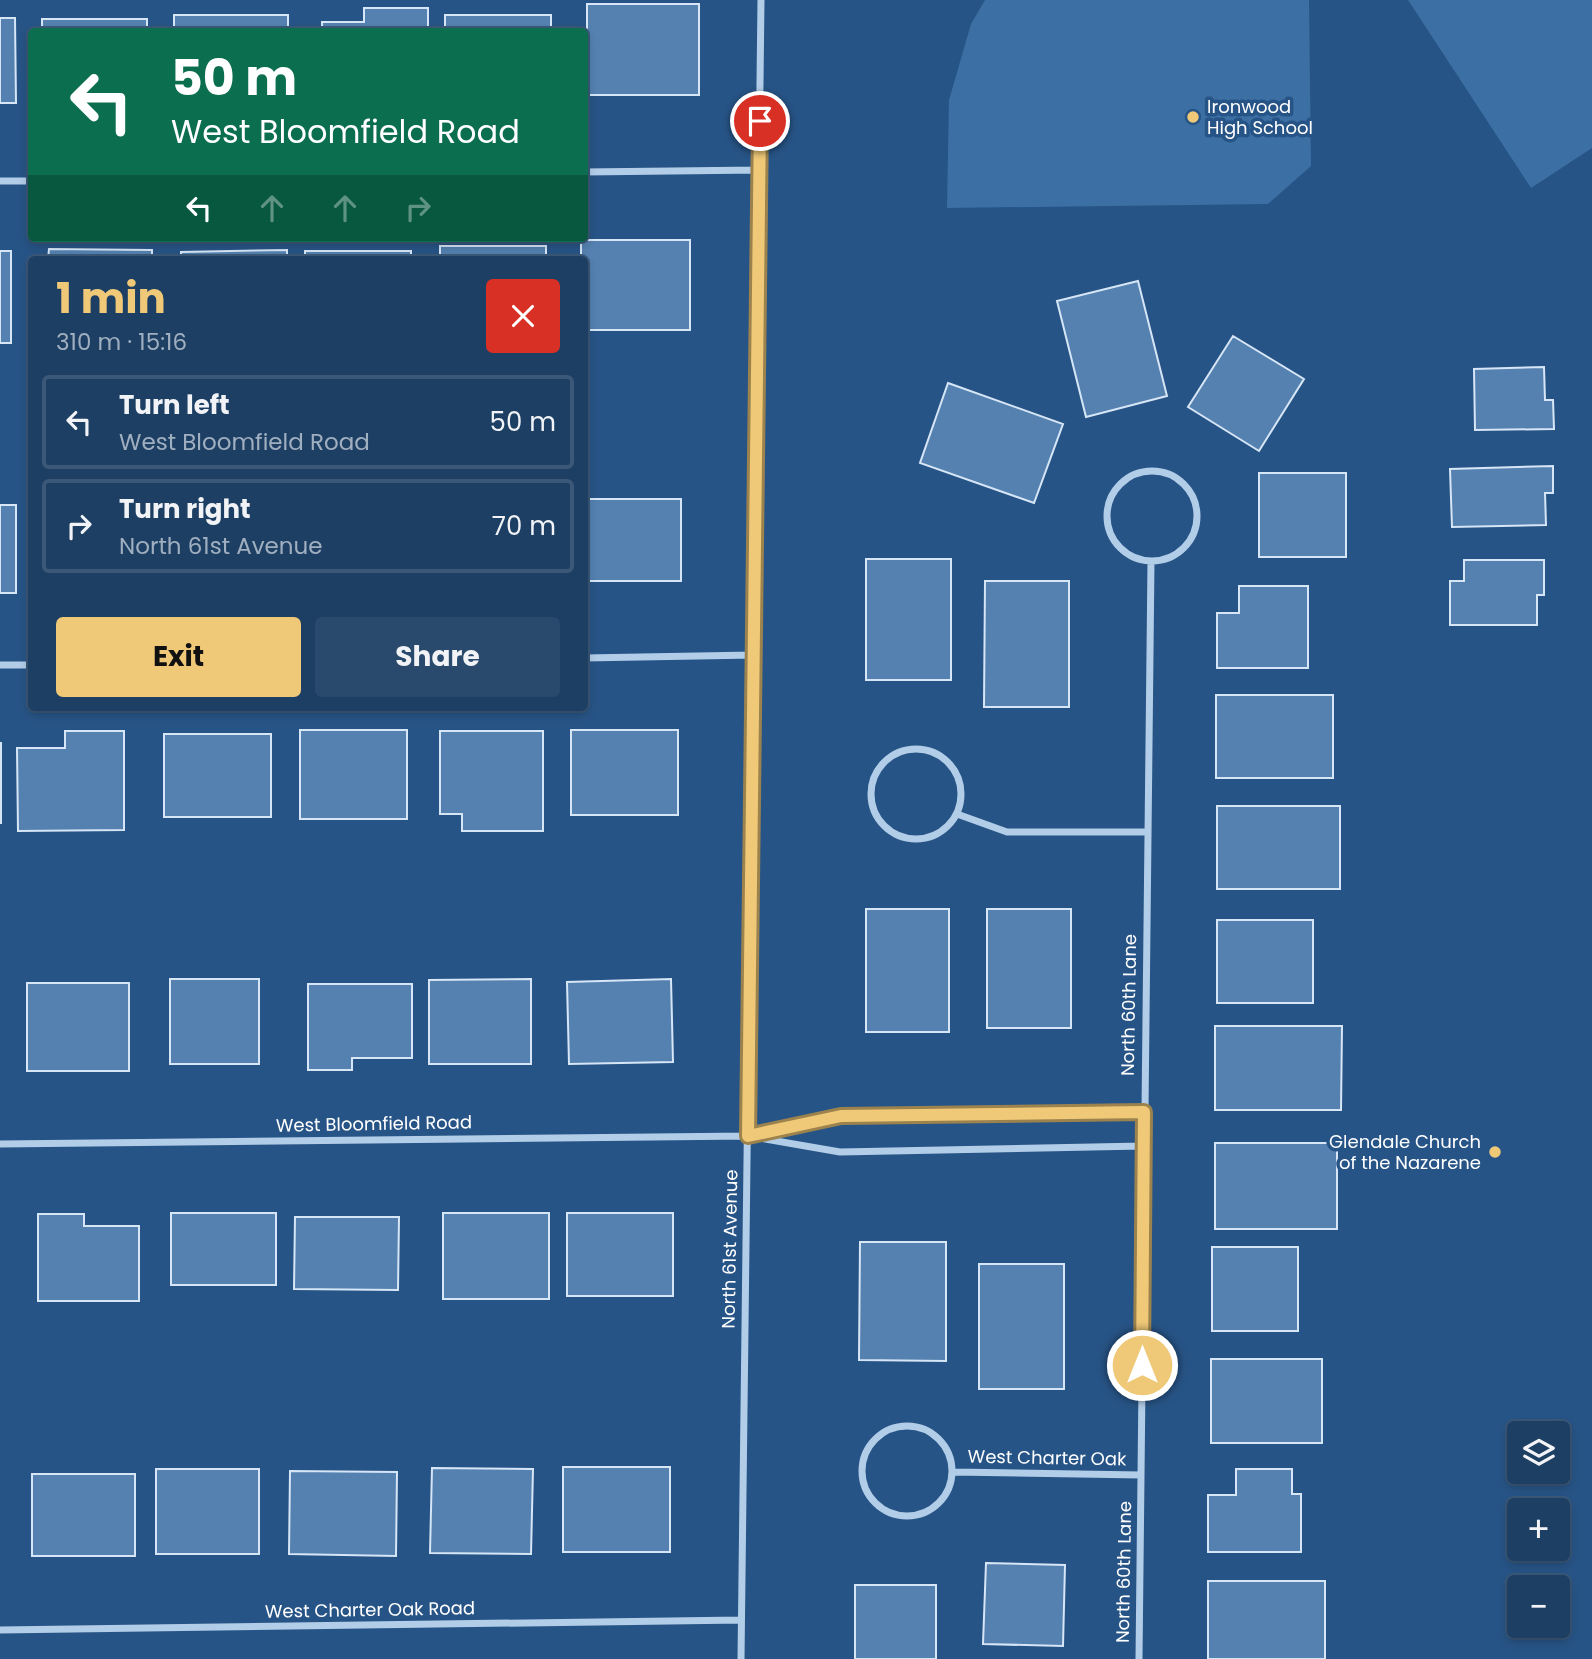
<!DOCTYPE html>
<meta charset="utf-8">
<style>
:root{--surface:#1d3f64;--page:#2a4a6d;--text:#f1f3f6;--muted:#a0afbf;--line:#3b5878;--accent:#f0c978}
body{margin:0;font-family:Poppins,sans-serif;background:var(--page);color:var(--text);height:100vh;display:flex;flex-direction:column;font-size:26px;white-space:nowrap}
*{box-sizing:border-box;margin:0}
p{font-size:23px;color:var(--muted)}
.icon{flex:none;width:38px;height:38px;fill:none;stroke:currentColor;stroke-width:2;stroke-linecap:round;stroke-linejoin:round}
.map{position:relative;flex:1;overflow:hidden}
.sheet{position:absolute;left:28px;top:256px;width:560px;height:455px;display:flex;flex-direction:column;background:var(--surface);border-radius:7px;box-shadow:0 4px 10px #0003,0 0 0 2px var(--line)}
.sheet>*{flex:none}
.guide{position:absolute;left:28px;top:28px;width:560px;height:214px;border-radius:7px;box-shadow:0 4px 10px #0003,0 0 0 2px var(--line);background:#0b6e4f;color:#fff;overflow:hidden}
.fabs{position:absolute;left:1507px;top:1421px;display:grid;gap:14px}
.fabs a{display:grid;place-items:center;width:63px;height:63px;border-radius:7px;background:var(--surface);box-shadow:0 4px 10px #0003,0 0 0 2px var(--line);font-size:35px}
.pin{position:absolute;display:grid;place-items:center;width:60px;height:60px;color:#fff;margin:-30px;border:4px solid #fff;border-radius:50%;box-shadow:0 2px 7px #0007}
.me{position:absolute;width:77px;margin:-38px;rotate:0deg;stroke-linejoin:round;filter:drop-shadow(0 0 5px #0008)}
.turn{display:flex;align-items:center;gap:24px;height:147px;padding:0 28px;font-size:32px}
.turn .icon{width:91px;height:91px;stroke-width:2.5}
.turn b{display:block;font-size:49px;line-height:60px}
.lanes{display:flex;align-items:center;height:66px;padding:0 28px;background:#0003;justify-content:center;gap:35px;direction:ltr}
.lanes .off{opacity:.35}
.round{display:grid;place-items:center;flex:none;width:74px;height:74px;border-radius:7px;background:var(--page)}
.overview{display:flex;align-items:center;justify-content:space-between;height:119px;padding:0 28px}
h1{font-size:42px;font-weight:700;line-height:52px;color:var(--accent)}
.primary-button{display:flex;gap:14px;margin-top:auto;padding:14px 28px}
.primary-button a{flex:1;height:80px;border-radius:7px;background:var(--accent);color:#111;font-size:28px;font-weight:700;line-height:80px;text-align:center}
.primary-button a+a{background:var(--page);color:var(--text)}
ul{padding:0;list-style:none}
li{display:flex;align-items:center;gap:21px;height:94px;margin:0 14px 10px;padding:0 14px;border:4px solid var(--line);border-radius:7px}
li div{flex:1}
li b{display:block;font-size:26px}
li em{font-style:normal}
.map>svg:first-child{display:block}
.green{fill:#3c6fa3}
.building{fill:#5481b0;stroke:#d6e6f6;stroke-width:2}
.lines{fill:none;stroke-linecap:round;stroke-linejoin:round}
.street{stroke:#b2cde8;stroke-width:7}
.route-casing{stroke:#9c834e;stroke-width:18}
.route{stroke:#f0c978;stroke-width:12}
.poi-dot{fill:#f0c978;stroke:#275486;stroke-width:2.5}
.labels{text-anchor:middle;stroke-width:7;stroke-linejoin:round;paint-order:stroke}
.poi-label{font-size:18px;fill:#fff;stroke:#275486;text-anchor:start}
.street-label{font-size:18px;fill:#fff;stroke:#275486}
</style>
<div class="map">
<svg width="1592" height="1659" viewBox="0 0 1592 1659">
<rect width="100%" height="100%" fill="#275486"/>
<path class="green" d="M 985,0 L 1309,0 L 1311,166 L 1268,204 L 947,208 L 949,100 L 971,24 Z
M 1408,0 L 1592,0 L 1592,148 L 1531,188 Z"/>
<path class="building" d="M 587,4 L 699,4 L 699,95 L 587,95 Z
M 364,8 L 428,8 L 428,32 L 322,32 L 322,22 L 364,22 Z
M 174,15 L 288,15 L 288,32 L 174,32 Z
M 445,15 L 551,15 L 551,32 L 445,32 Z
M 0,18 L 15,18 L 16,103 L 0,103 Z
M 42,19 L 147,19 L 147,32 L 42,32 Z
M 581,240 L 690,240 L 690,330 L 584,330 L 584,259 L 581,259 Z
M 440,246 L 546,246 L 546,259 L 440,259 Z
M 49,249 L 152,250 L 152,259 L 48,259 Z
M 287,250 L 287,259 L 181,259 L 181,252 Z
M 0,251 L 11,251 L 11,343 L 0,343 Z
M 305,251 L 411,251 L 411,259 L 305,259 Z
M 1138,281 L 1167,396 L 1086,417 L 1057,301 Z
M 1233,336 L 1304,379 L 1259,451 L 1188,407 Z
M 1544,367 L 1545,400 L 1553,400 L 1554,429 L 1475,430 L 1474,369 Z
M 948,383 L 1063,424 L 1034,503 L 920,463 Z
M 1553,466 L 1553,493 L 1545,493 L 1546,525 L 1452,527 L 1450,469 Z
M 1259,473 L 1346,473 L 1346,557 L 1259,557 Z
M 584,499 L 681,499 L 681,581 L 584,581 Z
M 0,505 L 16,505 L 16,593 L 0,593 Z
M 866,559 L 951,559 L 951,680 L 866,680 Z
M 1464,560 L 1544,560 L 1544,595 L 1537,595 L 1537,625 L 1450,625 L 1450,581 L 1464,581 Z
M 985,581 L 1069,581 L 1069,707 L 984,707 Z
M 1239,586 L 1308,586 L 1308,668 L 1217,668 L 1217,613 L 1239,613 Z
M 1216,695 L 1333,695 L 1333,778 L 1216,778 Z
M 300,730 L 407,730 L 407,819 L 300,819 Z
M 571,730 L 678,730 L 678,815 L 571,815 Z
M 65,731 L 124,731 L 124,830 L 18,831 L 17,748 L 65,748 Z
M 440,731 L 543,731 L 543,831 L 462,831 L 462,814 L 440,814 Z
M 164,734 L 271,734 L 271,817 L 164,817 Z
M 0,743 L 1,743 L 1,823 L 0,823 Z
M 1217,806 L 1340,806 L 1340,889 L 1217,889 Z
M 866,909 L 949,909 L 949,1032 L 866,1032 Z
M 987,909 L 1071,909 L 1071,1028 L 987,1028 Z
M 1217,920 L 1313,920 L 1313,1003 L 1217,1003 Z
M 170,979 L 259,979 L 259,1064 L 170,1064 Z
M 531,979 L 531,1064 L 429,1064 L 429,980 Z
M 671,979 L 673,1062 L 569,1064 L 567,982 Z
M 27,983 L 129,983 L 129,1071 L 27,1071 Z
M 308,984 L 412,984 L 412,1058 L 352,1058 L 352,1070 L 308,1070 Z
M 1215,1026 L 1342,1026 L 1341,1110 L 1215,1110 Z
M 1215,1143 L 1337,1143 L 1337,1229 L 1215,1229 Z
M 171,1213 L 276,1213 L 276,1285 L 171,1285 Z
M 443,1213 L 549,1213 L 549,1299 L 443,1299 Z
M 567,1213 L 673,1213 L 673,1296 L 567,1296 Z
M 38,1214 L 84,1214 L 84,1226 L 139,1226 L 139,1301 L 38,1301 Z
M 295,1217 L 399,1217 L 398,1290 L 294,1289 Z
M 860,1242 L 946,1242 L 946,1361 L 859,1360 Z
M 1212,1247 L 1298,1247 L 1298,1331 L 1212,1331 Z
M 979,1264 L 1064,1264 L 1064,1389 L 979,1389 Z
M 1211,1359 L 1322,1359 L 1322,1443 L 1211,1443 Z
M 563,1467 L 670,1467 L 670,1552 L 563,1552 Z
M 432,1468 L 533,1469 L 531,1554 L 430,1553 Z
M 156,1469 L 259,1469 L 259,1554 L 156,1554 Z
M 1236,1469 L 1292,1469 L 1292,1494 L 1301,1494 L 1301,1552 L 1208,1552 L 1208,1495 L 1236,1495 Z
M 290,1471 L 397,1472 L 396,1556 L 289,1554 Z
M 32,1474 L 135,1474 L 135,1556 L 32,1556 Z
M 986,1563 L 1065,1565 L 1063,1646 L 983,1644 Z
M 1208,1581 L 1325,1581 L 1325,1659 L 1208,1659 Z
M 855,1585 L 936,1585 L 936,1659 L 855,1659 Z"/>
<g class="lines">
<path class="street" d="M 584,172 L 759,170
M 0,181 L 32,181
M1107 516a45 45 0 1 1 90 0a45 45 0 1 1-90 0Z
M 584,658 L 754,655
M 0,665 L 32,665
M871 794a45 45 0 1 1 90 0a45 45 0 1 1-90 0Z
M 957,814 L 1007,832 L 1147,832
M 752,1135 L 841,1116 L 1144,1112
M 0,1144 L 748,1136 L 840,1152 L 1143,1146
M862 1471a45 45 0 1 1 90 0a45 45 0 1 1-90 0Z
M 953,1472 L 1141,1475
M 0,1630 L 741,1620
M 741,1659 L 761,0
M 1139,1659 L 1151,561"/>
</g>
<g class="lines">
<g class="route-casing">
<path id="route" d="M 760,121 L 748,1136 L 841,1116 L 1144,1112 L 1142,1365"/>
</g>
<use href="#route" class="route"/>
</g>
<g class="poi-dot">
<circle cx="1193" cy="117" r="7"/>
<circle cx="1495" cy="1152" r="7"/>
</g>
<g class="labels">
<g class="poi-label">
<text x="1207" y="113">Ironwood<tspan x="1207" dy="21">High School</tspan></text>
<text x="1481" y="1148" text-anchor="end">Glendale Church<tspan x="1481" dy="21">of the Nazarene</tspan></text>
</g>
<g class="street-label">
<text transform="translate(1129 1005) rotate(-89)" y="6">North 60th Lane</text>
<text transform="translate(374 1124) rotate(-1)" y="6">West Bloomfield Road</text>
<text transform="translate(730 1249) rotate(-89)" y="6">North 61st Avenue</text>
<text transform="translate(1047 1458) rotate(1)" y="6">West Charter Oak</text>
<text transform="translate(1124 1572) rotate(-89)" y="6">North 60th Lane</text>
<text transform="translate(370 1610) rotate(-1)" y="6">West Charter Oak Road</text>
</g>
</g>
</svg>
<div class="fabs">
<a><svg class="icon" aria-label="layers" viewBox="0 0 24 24"><path d="M12 4l9 5-9 5-9-5zM3 14l9 5 9-5"/></svg></a>
<a>+</a>
<a>−</a>
</div>
<div class="pin" style="left:760px;top:121px;background:#d93025"><svg class="icon" aria-label="arrive" viewBox="0 0 24 24"><path d="M6 21V4h12l-3 4 3 4H6"/></svg></div>
<svg class="me" style="left:1142px;top:1365px" viewBox="-20 -20 40 40"><circle r="17" fill="#f0c978" stroke="#fff" stroke-width="3"/><path d="M0-11L8 9 0 5-8 9z" fill="#fff"/></svg>
<div class="guide">
<div class="turn"><svg class="icon" aria-label="left" viewBox="0 0 24 24"><path d="M17 20v-9H6M10 6l-5 5 5 5"/></svg><div><b>50 m</b>West Bloomfield Road</div></div>
<div class="lanes"><svg class="icon" aria-label="left" viewBox="0 0 24 24"><path d="M17 20v-9H6M10 6l-5 5 5 5"/></svg><svg class="icon off" aria-label="ahead" viewBox="0 0 24 24"><path d="M12 20V5M6 11l6-6 6 6"/></svg><svg class="icon off" aria-label="ahead" viewBox="0 0 24 24"><path d="M12 20V5M6 11l6-6 6 6"/></svg><svg class="icon off" aria-label="right" viewBox="0 0 24 24"><path d="M7 20v-9h11M14 6l5 5-5 5"/></svg></div>
</div>
<section class="sheet">
<div class="overview"><div><h1>1 min</h1><p>310 m · 15:16</p></div><a class="round" style="background:#d93025;color:#fff"><svg class="icon" aria-label="close" viewBox="0 0 24 24"><path d="M6 6l12 12M18 6L6 18"/></svg></a></div>
<ul>
<li><svg class="icon" aria-label="left" viewBox="0 0 24 24"><path d="M17 20v-9H6M10 6l-5 5 5 5"/></svg><div><b>Turn left</b><p>West Bloomfield Road</p></div><em>50 m</em></li>
<li><svg class="icon" aria-label="right" viewBox="0 0 24 24"><path d="M7 20v-9h11M14 6l5 5-5 5"/></svg><div><b>Turn right</b><p>North 61st Avenue</p></div><em>70 m</em></li>
</ul>
<div class="primary-button"><a>Exit</a><a>Share</a></div>
</section>
</div>
